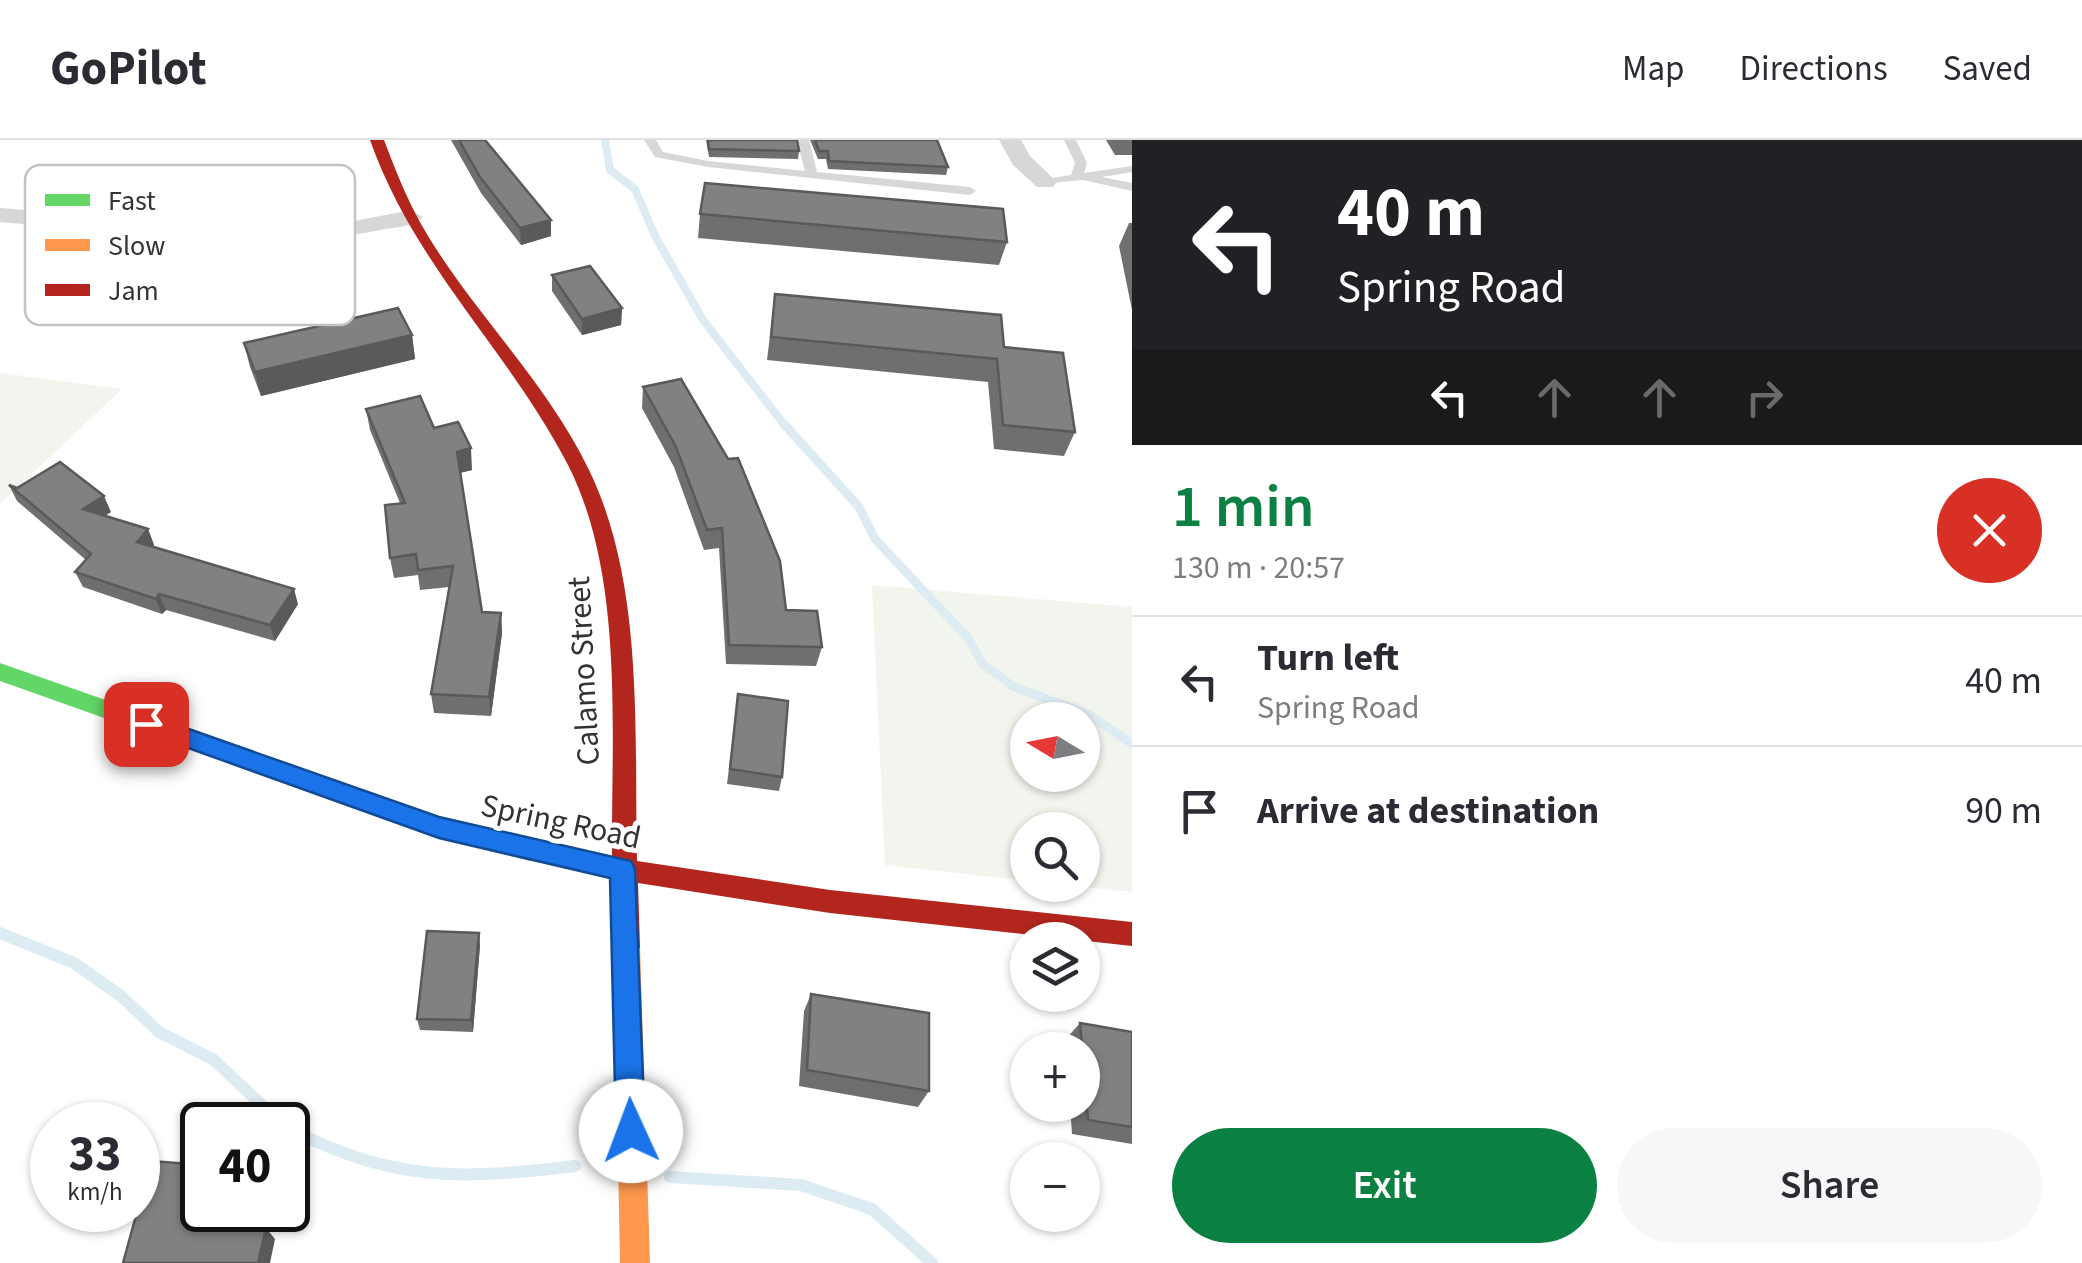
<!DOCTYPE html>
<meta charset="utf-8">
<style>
:root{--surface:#fff;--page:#f7f7f7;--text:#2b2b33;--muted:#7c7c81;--line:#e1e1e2;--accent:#0b8043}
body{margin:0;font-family:"Source Sans 3",sans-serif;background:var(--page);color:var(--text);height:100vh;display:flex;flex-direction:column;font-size:38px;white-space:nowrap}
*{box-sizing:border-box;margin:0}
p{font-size:32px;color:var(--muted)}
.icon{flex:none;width:55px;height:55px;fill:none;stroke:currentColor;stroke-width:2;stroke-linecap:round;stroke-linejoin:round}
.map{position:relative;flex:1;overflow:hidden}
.panel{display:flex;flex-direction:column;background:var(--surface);width:950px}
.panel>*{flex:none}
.guide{background:#202124;color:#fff;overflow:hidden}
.needle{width:65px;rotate:280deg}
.buttons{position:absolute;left:1010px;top:562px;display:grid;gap:20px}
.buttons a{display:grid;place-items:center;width:90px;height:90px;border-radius:50%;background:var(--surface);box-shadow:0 2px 8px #0004;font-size:50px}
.speed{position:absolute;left:30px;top:962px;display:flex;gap:20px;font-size:50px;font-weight:700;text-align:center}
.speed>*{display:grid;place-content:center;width:130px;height:130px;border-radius:50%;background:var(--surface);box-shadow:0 2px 8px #0004;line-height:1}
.speed small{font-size:25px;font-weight:400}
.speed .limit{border:5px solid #111;border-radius:15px;background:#fff;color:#111}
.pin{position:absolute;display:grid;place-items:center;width:85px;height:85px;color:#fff;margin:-42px;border-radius:20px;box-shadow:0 5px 15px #0006}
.me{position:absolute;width:110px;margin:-55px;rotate:358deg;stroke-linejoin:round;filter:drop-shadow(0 0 8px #0008)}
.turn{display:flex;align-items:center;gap:35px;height:210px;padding:0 40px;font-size:45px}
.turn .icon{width:130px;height:130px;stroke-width:2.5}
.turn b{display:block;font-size:70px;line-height:85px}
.lanes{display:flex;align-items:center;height:95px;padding:0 40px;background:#0003;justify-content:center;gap:50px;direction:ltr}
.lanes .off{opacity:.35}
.round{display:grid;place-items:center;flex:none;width:105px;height:105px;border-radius:52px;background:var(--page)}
.headline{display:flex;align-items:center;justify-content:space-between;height:170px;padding:0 40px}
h1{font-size:60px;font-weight:600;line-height:75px;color:var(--accent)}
.button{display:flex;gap:20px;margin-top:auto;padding:20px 40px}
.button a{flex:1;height:115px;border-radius:60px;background:var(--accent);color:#fff;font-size:40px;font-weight:600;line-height:115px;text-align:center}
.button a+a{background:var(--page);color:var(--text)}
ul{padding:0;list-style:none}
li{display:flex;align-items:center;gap:30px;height:130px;padding:0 40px;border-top:2px solid var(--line)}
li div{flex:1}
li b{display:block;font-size:38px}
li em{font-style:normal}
header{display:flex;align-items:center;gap:60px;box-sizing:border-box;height:140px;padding:0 50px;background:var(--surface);border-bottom:2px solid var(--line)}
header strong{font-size:48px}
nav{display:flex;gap:55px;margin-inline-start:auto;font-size:35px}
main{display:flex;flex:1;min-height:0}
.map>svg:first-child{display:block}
.green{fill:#f1f5ed;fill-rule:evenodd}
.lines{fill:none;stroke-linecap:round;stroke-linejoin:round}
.stream-far2{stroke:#ddebf3;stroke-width:8}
.stream-far1{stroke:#ddebf3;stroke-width:9}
.stream{stroke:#ddebf3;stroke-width:12}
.lane{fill:#d7d7d7;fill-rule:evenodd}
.street{fill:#d7d7d7;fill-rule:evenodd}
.fast{fill:#63d668;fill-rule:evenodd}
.slow{fill:#ff974d;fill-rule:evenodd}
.jam{fill:#b3261e;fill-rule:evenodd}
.wall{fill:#6f6f6f}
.shaded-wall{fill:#5a5a5a}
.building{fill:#818181;stroke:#5a5a5a;stroke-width:2.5}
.route{fill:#1a73e8;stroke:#114b97;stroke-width:2.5}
.labels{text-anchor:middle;stroke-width:10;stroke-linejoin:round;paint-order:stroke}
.street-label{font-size:32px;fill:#333;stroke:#fff}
.key{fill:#fff;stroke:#c2c2c2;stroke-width:2.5}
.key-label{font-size:28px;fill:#333}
</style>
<header>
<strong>GoPilot</strong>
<nav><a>Map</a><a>Directions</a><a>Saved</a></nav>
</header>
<main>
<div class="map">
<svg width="1132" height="1123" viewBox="0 0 1132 1123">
<rect width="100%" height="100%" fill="#fff"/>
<path class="green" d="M 0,233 L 122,249 L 0,364 Z
M 872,445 L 1132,467 L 1132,752 L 1068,745 L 1082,745 L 1082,690 L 1028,690 L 1027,741 L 885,725 ZM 1028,580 L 1082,580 L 1082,635 L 1028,635 Z"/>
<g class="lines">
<path class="stream-far2" d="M 605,0 L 610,30 L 635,49 L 655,96 L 703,180 L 786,287"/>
<path class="stream-far1" d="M 784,284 L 859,367 L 875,399 L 967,497 L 983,524 L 1014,547 L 1088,574 L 1132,604"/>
<path class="stream" d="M 0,793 L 74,823 L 121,856 L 159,892 L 214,920 L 283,985
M 288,988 C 393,1042 461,1040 575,1026
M 670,1037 L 801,1045 L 872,1069 L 932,1123"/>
<path class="lane" d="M 644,0 L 656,0 L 663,12 L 708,21 L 805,31 L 797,0 L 809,0 L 817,32 L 970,47 L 976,51 L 970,55 L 708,27 L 655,17 Z
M 1064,0 L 1076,0 L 1087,23 L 1084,33 L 1132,26 L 1132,32 L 1102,37 L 1132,43 L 1132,51 L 1083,40 L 1041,44 L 1041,40 L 1071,35 L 1075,23 Z"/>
<path class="street" d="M 999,0 L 1021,0 L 1030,16 L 1057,42 L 1053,47 L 1037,47 L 1013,25 Z
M 0,68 L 265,89 L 329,86 L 411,70 L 423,77 C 414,87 395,87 381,90 C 256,115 126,92 0,82 Z"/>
<path class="fast" d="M 0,523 L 439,677 L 530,699 L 539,702 L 542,710 L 539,718 L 530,721 L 439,697 L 0,541 Z"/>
<path class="slow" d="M 627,795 L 636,798 L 640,807 L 650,1123 L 620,1123 L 614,807 L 618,798 Z"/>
<path class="jam" d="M 370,0 L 384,0 C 395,29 406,57 421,84 C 470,170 546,240 589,330 C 645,445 634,596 637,721 L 830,750 L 1132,782 L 1132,806 L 830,773 L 638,743 L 640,807 L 636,816 L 627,819 L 618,816 L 614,807 L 613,739 L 521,718 L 518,710 L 521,702 L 530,699 L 612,717 C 611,594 625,437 568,325 C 508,209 415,127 370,0 Z"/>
</g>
<path class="wall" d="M 451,0 L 485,0 L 551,96 L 521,105 L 481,53 Z
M 706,0 L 797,0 L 799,11 L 798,19 L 709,17 Z
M 810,0 L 937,0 L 948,27 L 946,35 L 828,29 L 826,19 L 818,19 Z
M 1106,0 L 1132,0 L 1132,15 L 1115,15 Z
M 700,74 L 1007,102 L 999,125 L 698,98 Z
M 1129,83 L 1132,83 L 1132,170 L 1119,106 Z
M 552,135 L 622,168 L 621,185 L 582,195 L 552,151 Z
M 775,154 L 1004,207 L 1075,292 L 1064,316 L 994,309 L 988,242 L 767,220 Z
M 412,195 L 415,219 L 261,256 L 250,227 L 244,203 Z
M 643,247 L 786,470 L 822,507 L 816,526 L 726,524 L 719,408 L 704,410 L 674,327 L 642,268 Z
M 366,269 L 434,288 L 472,330 L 460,333 L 482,472 L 501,473 L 502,493 L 491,576 L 434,573 L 431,554 L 449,447 L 420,450 L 418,435 L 394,438 L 390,418 L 400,363 L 370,290 Z
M 9,345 L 111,372 L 105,375 L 148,389 L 154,405 L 153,407 L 298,464 L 275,501 L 166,470 L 162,474 L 83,447 L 75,432 L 86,420 L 17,361 Z
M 738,554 L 782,637 L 779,651 L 727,644 Z
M 480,805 L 473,892 L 420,890 L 417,879 Z
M 811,854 L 929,951 L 918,967 L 799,946 L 804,871 Z
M 1080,883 L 1132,892 L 1132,1004 L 1072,994 L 1070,965 L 1082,965 L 1082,910 L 1065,910 L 1065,900 Z"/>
<path class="shaded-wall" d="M 551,80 L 551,96 L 521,105 L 520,88 Z
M 622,168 L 621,185 L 582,195 L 582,179 Z
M 412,195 L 415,219 L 261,256 L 255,232 Z
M 471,308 L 472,330 L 459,333 L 457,312 Z
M 104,356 L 111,372 L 91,385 L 83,369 Z
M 148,389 L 154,405 L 143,418 L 137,402 Z
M 294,449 L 298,464 L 275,501 L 270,485 Z
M 159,454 L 166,470 L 162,474 L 156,459 Z
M 501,473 L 502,493 L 491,576 L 489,557 Z
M 479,793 L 480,805 L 473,892 L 471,880 Z
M 237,1070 L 251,1070 L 244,1097 L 233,1085 Z
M 266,1088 L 275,1099 L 270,1123 L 258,1123 Z"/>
<path class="building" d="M 459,0 L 485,0 L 551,80 L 520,88 L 480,37 Z
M 708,0 L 797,0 L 799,11 L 709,9 Z
M 815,0 L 937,0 L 948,27 L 829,21 L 828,11 L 819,11 Z
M 705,43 L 1003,69 L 1007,102 L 700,74 Z
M 590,126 L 622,168 L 582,179 L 552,135 Z
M 775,154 L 1001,175 L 1004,207 L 1063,213 L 1075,292 L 1003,285 L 997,219 L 771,197 Z
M 398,168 L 412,195 L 255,232 L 244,203 Z
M 681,239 L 728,319 L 738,318 L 780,421 L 786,470 L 817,471 L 822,507 L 729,505 L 722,388 L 707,390 L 676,307 L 643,247 Z
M 420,256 L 434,288 L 458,282 L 471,308 L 457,312 L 482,472 L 501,473 L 489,557 L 431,554 L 453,426 L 418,430 L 416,414 L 390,418 L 385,365 L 405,363 L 366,269 Z
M 60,322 L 104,356 L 83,369 L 148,389 L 137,402 L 294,449 L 270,485 L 159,454 L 156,459 L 75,432 L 91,414 L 9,345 L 17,348 Z
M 738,554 L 788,561 L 782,637 L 730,629 Z
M 427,791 L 479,793 L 471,880 L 417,879 Z
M 811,854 L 929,873 L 929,951 L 807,930 Z
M 1080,883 L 1132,892 L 1132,987 L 1088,980 Z
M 151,1021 L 202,1025 L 202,1070 L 237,1070 L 233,1085 L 266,1088 L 258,1123 L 123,1123 Z"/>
<path class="route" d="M 146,574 L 439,677 L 631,721 L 635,729 L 645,991 L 641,1001 L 631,1006 L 620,1001 L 616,991 L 610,738 L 439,698 L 138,590 L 135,584 L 138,577 Z"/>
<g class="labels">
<g class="street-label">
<text transform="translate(583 531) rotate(-93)" y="11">Calamo Street</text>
<text transform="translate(561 681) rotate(12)" y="11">Spring Road</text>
</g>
</g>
<rect x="25" y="25" width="330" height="160" rx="15" class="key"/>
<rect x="45" y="54" width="45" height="12" fill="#63d668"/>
<rect x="45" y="99" width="45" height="12" fill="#ff974d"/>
<rect x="45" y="144" width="45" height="12" fill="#b3261e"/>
<g class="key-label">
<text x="108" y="70">Fast</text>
<text x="108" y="115">Slow</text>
<text x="108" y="160">Jam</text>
</g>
</svg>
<div class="buttons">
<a><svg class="needle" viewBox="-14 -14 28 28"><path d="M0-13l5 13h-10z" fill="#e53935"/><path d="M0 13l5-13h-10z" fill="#7c7c81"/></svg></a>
<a><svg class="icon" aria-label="search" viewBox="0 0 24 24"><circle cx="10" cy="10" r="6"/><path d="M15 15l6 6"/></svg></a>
<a><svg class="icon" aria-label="layers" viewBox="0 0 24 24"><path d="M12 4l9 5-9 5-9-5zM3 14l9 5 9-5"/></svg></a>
<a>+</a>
<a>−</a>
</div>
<div class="speed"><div>33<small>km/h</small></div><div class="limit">40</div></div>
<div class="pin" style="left:146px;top:584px;background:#d93025"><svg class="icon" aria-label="arrive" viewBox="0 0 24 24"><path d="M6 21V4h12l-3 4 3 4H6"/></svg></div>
<svg class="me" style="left:631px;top:991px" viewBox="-20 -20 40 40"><circle r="19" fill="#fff"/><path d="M0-13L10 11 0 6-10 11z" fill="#1a73e8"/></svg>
</div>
<section class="panel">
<div class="guide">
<div class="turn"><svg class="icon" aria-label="left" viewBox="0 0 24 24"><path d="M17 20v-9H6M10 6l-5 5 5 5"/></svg><div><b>40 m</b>Spring Road</div></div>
<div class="lanes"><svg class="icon" aria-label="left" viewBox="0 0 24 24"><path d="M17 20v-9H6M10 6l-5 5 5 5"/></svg><svg class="icon off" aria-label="ahead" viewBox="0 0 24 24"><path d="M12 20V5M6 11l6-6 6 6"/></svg><svg class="icon off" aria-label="ahead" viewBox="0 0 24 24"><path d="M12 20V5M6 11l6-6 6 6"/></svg><svg class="icon off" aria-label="right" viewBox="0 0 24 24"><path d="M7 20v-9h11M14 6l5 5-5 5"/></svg></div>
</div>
<div class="headline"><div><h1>1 min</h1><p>130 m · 20:57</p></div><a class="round" style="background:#d93025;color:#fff"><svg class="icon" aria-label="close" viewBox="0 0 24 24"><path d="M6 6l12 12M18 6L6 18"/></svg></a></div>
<ul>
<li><svg class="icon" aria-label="left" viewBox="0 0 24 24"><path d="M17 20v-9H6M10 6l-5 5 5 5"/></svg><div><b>Turn left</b><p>Spring Road</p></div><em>40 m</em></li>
<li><svg class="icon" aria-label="arrive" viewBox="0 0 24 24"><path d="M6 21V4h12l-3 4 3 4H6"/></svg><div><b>Arrive at destination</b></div><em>90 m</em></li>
</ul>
<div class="button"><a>Exit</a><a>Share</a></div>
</section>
</main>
